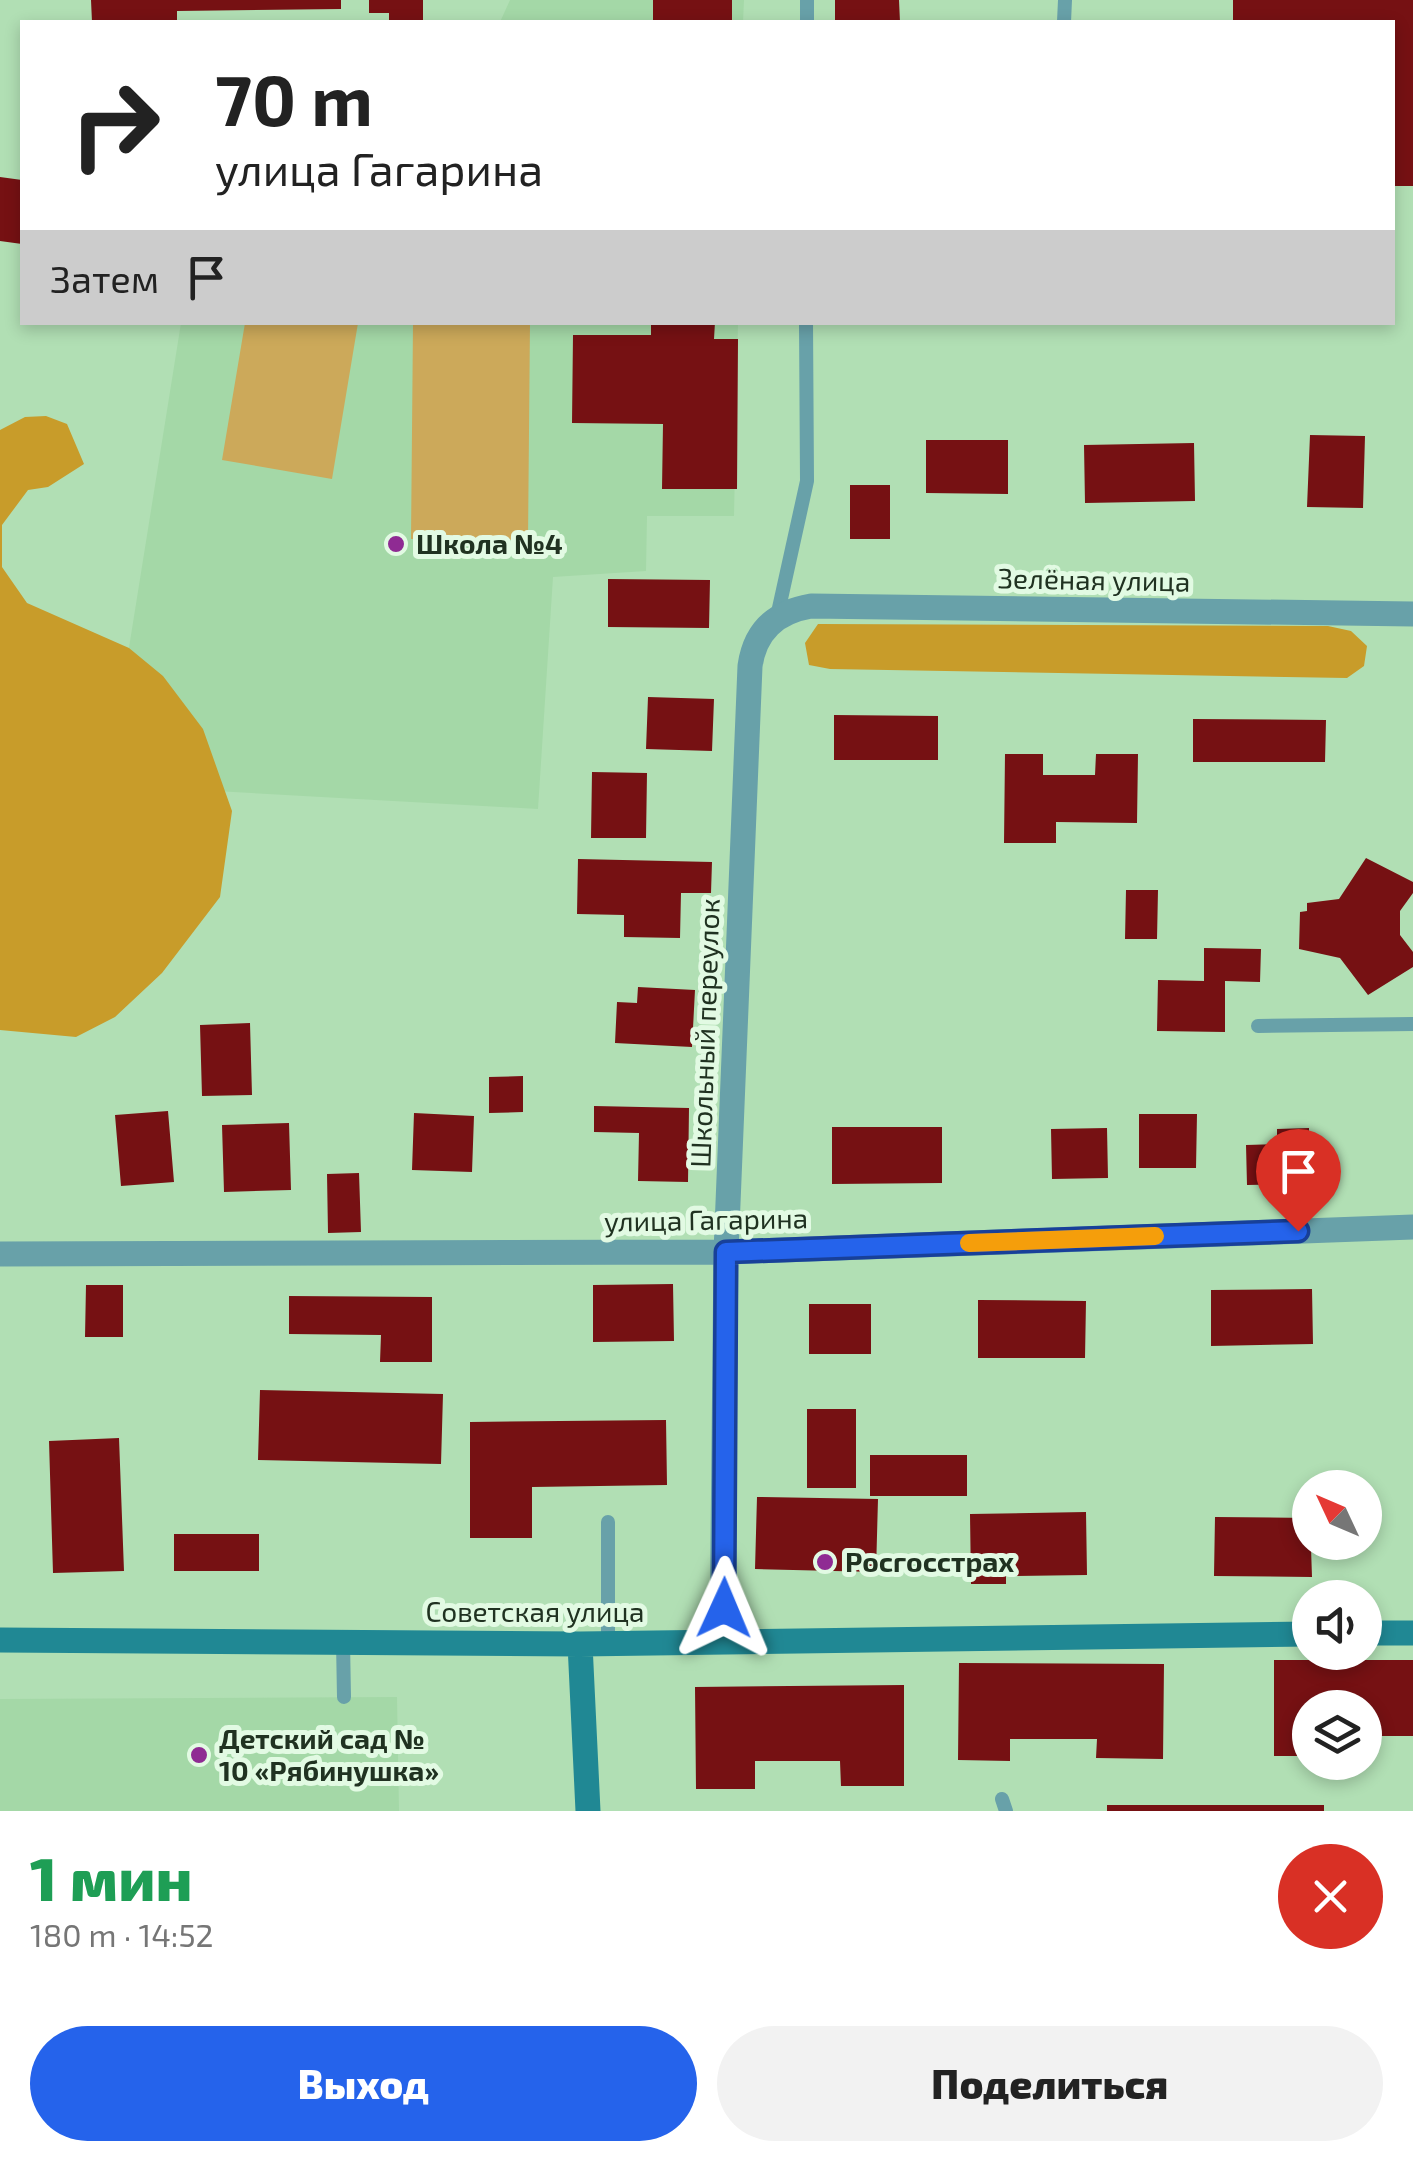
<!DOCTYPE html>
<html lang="ru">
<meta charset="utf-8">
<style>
:root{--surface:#fff;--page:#f2f2f2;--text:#222;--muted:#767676;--accent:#2563eb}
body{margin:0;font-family:"Exo 2",sans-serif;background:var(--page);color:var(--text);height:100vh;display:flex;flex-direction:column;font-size:38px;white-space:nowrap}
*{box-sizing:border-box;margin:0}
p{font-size:32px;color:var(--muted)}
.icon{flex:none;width:55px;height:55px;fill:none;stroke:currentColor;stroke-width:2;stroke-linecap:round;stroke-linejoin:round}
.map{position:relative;height:1811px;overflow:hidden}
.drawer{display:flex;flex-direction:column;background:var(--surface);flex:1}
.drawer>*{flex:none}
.guide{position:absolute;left:20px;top:20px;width:1375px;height:305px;border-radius:0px;box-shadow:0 5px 15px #0003;background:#fff;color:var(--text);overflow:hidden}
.needle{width:65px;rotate:314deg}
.tools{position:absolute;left:1292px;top:1470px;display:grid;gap:20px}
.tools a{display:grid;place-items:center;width:90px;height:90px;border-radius:50%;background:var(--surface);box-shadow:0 5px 15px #0003;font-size:50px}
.pin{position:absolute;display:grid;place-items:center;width:85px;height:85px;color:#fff;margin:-102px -42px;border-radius:50% 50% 50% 0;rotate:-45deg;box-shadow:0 0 10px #0007}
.pin .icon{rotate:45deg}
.me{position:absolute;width:110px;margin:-55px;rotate:1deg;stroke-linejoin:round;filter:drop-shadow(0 0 8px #0008)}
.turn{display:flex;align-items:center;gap:35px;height:210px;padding:0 30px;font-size:45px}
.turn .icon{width:130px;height:130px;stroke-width:2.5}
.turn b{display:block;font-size:70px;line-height:85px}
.then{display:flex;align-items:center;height:95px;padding:0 30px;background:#0003;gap:20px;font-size:38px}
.round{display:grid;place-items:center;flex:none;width:105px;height:105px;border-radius:52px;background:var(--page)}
.headline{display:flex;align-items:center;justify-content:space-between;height:170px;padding:0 30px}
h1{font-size:60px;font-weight:800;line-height:75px;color:#1e9e55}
.cta{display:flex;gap:20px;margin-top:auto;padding:20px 30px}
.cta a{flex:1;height:115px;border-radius:60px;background:var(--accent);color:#fff;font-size:40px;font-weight:800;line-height:115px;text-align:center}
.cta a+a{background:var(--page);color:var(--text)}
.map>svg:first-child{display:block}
.built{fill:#a4d8a7}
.green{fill:#cca95a}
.forest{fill:#c89c2a}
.building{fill:#761113}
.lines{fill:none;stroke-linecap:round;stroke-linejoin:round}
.lane{stroke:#68a1a9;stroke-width:14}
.street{stroke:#68a1a9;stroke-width:25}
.secondary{stroke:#208894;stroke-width:25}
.route-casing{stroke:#184099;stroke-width:25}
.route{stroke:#2563eb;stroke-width:18}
.slow{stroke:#f59e0b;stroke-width:18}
.poi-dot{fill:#8f2b93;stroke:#e2fae3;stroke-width:4}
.labels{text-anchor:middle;stroke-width:10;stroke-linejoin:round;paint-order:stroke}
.poi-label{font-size:28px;font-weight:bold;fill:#203221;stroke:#e2fae3;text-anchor:start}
.street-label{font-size:28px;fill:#203221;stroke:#e2fae3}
</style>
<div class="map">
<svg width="1413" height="1811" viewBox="0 0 1413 1811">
<rect width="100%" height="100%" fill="#b1dfb4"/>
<path class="built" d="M 510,0 L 744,0 L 743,22 L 500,22 Z
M 181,323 L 738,323 L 734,516 L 647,516 L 646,571 L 553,577 L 538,809 L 107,785 Z
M 397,1697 L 399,1811 L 0,1811 L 0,1699 Z"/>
<path class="green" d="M 245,323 L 358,323 L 332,479 L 222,460 Z
M 413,323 L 530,323 L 528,540 L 411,539 Z"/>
<path class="forest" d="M 46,416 L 67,424 L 84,464 L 48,487 L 28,490 L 2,525 L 2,567 L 27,603 L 129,648 L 163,676 L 203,729 L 232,811 L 220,897 L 162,973 L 115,1017 L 76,1037 L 0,1030 L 0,430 L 25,417 Z
M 818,624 L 1328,626 L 1351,631 L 1367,646 L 1364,666 L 1347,678 L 830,669 L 809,665 L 805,643 Z"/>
<path class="building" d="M 91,0 L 341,0 L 341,9 L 177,11 L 177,22 L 92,22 Z
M 369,0 L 423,0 L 423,20 L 389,20 L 389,13 L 369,13 Z
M 653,0 L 732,0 L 732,22 L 653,22 Z
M 835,0 L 899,0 L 900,22 L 835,22 Z
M 1233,0 L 1413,0 L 1413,186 L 1392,186 L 1392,22 L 1233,22 Z
M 0,177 L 22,180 L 22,244 L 0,241 Z
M 651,322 L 715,322 L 714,339 L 738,339 L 737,489 L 662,489 L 663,424 L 572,423 L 573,335 L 651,335 Z
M 1310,435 L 1365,436 L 1363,508 L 1307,507 Z
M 926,440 L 1008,440 L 1008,494 L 926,493 Z
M 1194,443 L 1195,501 L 1085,503 L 1084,445 Z
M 850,485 L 890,485 L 890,539 L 850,539 Z
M 608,579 L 710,580 L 709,628 L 608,627 Z
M 648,697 L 714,699 L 712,751 L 646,749 Z
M 834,715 L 938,716 L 938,760 L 834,760 Z
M 1193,719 L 1326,720 L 1325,762 L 1193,762 Z
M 1005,754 L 1043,754 L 1043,775 L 1095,775 L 1096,754 L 1138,754 L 1137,823 L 1056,822 L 1056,843 L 1004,843 Z
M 592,772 L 647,773 L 646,838 L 591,838 Z
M 1366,858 L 1413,882 L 1413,893 L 1400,911 L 1400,935 L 1413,952 L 1413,967 L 1368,995 L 1340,958 L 1299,949 L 1300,912 L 1307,911 L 1307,903 L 1339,899 Z
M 578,859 L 712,862 L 711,893 L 681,893 L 680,938 L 624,937 L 624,915 L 577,914 Z
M 1126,890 L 1158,890 L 1157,939 L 1125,939 Z
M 1204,948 L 1261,949 L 1260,982 L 1225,981 L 1225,1032 L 1157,1031 L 1158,980 L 1204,981 Z
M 638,987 L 695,990 L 692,1047 L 615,1043 L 617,1002 L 637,1003 Z
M 250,1023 L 252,1095 L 202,1096 L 200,1025 Z
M 523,1076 L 523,1112 L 489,1113 L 489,1077 Z
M 594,1106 L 689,1108 L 688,1182 L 638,1181 L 639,1133 L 594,1132 Z
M 168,1111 L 174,1182 L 121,1186 L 115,1115 Z
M 414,1113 L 474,1116 L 472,1172 L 412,1170 Z
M 1139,1114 L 1197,1114 L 1196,1168 L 1139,1168 Z
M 289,1123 L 291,1190 L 224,1192 L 222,1125 Z
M 832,1127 L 942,1127 L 942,1183 L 832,1184 Z
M 1107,1128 L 1108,1178 L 1052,1179 L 1051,1129 Z
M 1309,1128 L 1309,1184 L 1247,1185 L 1246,1145 L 1277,1144 L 1277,1129 Z
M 359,1173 L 361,1232 L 328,1233 L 327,1174 Z
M 673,1284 L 674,1341 L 593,1342 L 593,1285 Z
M 86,1285 L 123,1285 L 123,1337 L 85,1337 Z
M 1312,1289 L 1313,1344 L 1211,1346 L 1211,1290 Z
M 289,1296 L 432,1297 L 432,1362 L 380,1362 L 381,1335 L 289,1334 Z
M 978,1300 L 1086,1301 L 1085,1358 L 978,1358 Z
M 809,1304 L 871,1304 L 871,1354 L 809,1354 Z
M 260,1390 L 443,1394 L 441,1464 L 258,1460 Z
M 807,1409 L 856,1409 L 856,1488 L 807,1488 Z
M 666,1420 L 667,1485 L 532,1487 L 532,1538 L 470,1538 L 470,1422 Z
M 119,1438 L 124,1571 L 53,1573 L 49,1441 Z
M 870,1455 L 967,1455 L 967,1496 L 870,1496 Z
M 757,1497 L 878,1499 L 876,1572 L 755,1569 Z
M 1086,1512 L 1087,1575 L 1006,1576 L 1006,1584 L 971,1584 L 970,1514 Z
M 1215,1517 L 1310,1518 L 1312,1577 L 1214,1576 Z
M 174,1534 L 259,1534 L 259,1571 L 174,1571 Z
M 1274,1660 L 1413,1660 L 1413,1736 L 1365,1736 L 1365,1708 L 1310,1708 L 1310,1756 L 1274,1756 Z
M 959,1663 L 1164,1664 L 1163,1759 L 1096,1758 L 1097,1739 L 1010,1739 L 1010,1761 L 958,1760 Z
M 904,1685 L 904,1786 L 841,1786 L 840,1761 L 755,1761 L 755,1789 L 696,1789 L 695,1687 Z
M 1107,1805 L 1324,1805 L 1324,1811 L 1107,1811 Z"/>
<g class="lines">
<path class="lane" d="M 807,22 L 807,0
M 1064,22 L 1065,0
M 777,617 L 807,481 L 806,322
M 1258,1026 L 1413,1024
M 608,1522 L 608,1643
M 343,1642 L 344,1697
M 1002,1799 L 1006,1811"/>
<path class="street" d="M 0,1254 L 726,1252 L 1413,1227
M 722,1640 L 726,1252 L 750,666 C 755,631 776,612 811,606 L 1413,614"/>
<path class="secondary" d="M 1365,1633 L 1413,1633
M 0,1640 L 580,1644 L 1310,1634
M 580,1644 L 588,1811"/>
</g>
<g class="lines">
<g class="route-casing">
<path id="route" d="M 724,1608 L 726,1252 L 1298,1231"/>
</g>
<use href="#route" class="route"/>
<path class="slow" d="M 969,1243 L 1155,1236"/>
</g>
<g class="poi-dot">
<circle cx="396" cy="544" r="10"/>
<circle cx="825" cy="1562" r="10"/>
<circle cx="199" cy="1755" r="10"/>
</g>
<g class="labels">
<g class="poi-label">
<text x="416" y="554">Школа №4</text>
<text x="845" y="1572">Росгосстрах</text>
<text x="219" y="1749">Детский сад №<tspan x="219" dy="32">10 «Рябинушка»</tspan></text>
</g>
<g class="street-label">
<text transform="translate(1094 580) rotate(1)" y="10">Зелёная улица</text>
<text transform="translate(705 1033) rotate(-88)" y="10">Школьный переулок</text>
<text transform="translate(706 1220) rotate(-1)" y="10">улица Гагарина</text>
<text x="535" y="1622">Советская улица</text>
</g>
</g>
</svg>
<div class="tools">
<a><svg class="needle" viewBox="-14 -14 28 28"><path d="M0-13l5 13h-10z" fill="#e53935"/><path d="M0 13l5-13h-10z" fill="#767676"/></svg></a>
<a><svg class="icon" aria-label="sound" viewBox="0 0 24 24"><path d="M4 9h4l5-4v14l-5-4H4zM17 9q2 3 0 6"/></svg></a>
<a><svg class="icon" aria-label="layers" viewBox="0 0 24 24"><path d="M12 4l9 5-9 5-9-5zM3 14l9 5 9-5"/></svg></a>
</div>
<div class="pin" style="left:1298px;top:1231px;background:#d93025"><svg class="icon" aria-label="arrive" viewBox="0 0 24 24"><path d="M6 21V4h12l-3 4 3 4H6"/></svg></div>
<svg class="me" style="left:724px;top:1608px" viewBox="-20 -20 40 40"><path d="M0-17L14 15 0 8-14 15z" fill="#2563eb" stroke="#fff" stroke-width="4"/></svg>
<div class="guide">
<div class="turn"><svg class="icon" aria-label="right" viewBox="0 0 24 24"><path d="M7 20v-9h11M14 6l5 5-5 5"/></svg><div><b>70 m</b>улица Гагарина</div></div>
<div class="then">Затем<svg class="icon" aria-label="arrive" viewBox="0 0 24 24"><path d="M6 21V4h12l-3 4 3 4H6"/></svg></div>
</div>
</div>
<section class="drawer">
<div class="headline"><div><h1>1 мин</h1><p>180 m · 14:52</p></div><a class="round" style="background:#d93025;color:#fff"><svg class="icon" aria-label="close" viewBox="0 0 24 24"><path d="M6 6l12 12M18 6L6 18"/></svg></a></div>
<div class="cta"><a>Выход</a><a>Поделиться</a></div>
</section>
